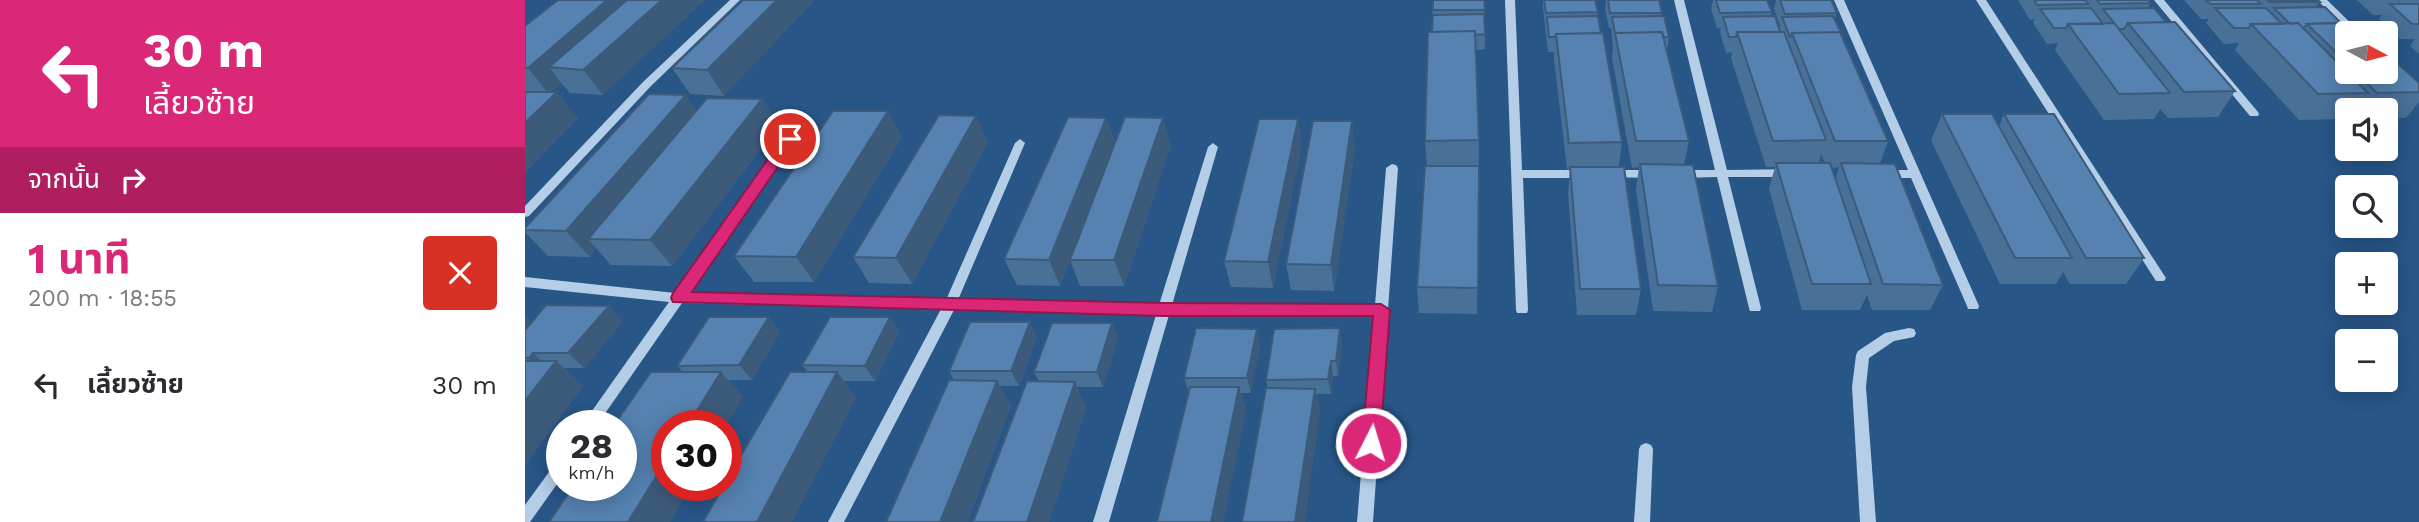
<!DOCTYPE html>
<html lang="th">
<meta charset="utf-8">
<style>
:root{--surface:#fff;--page:#f7f7f7;--text:#2b2b33;--muted:#7c7c81;--accent:#db2777}
body{margin:0;font-family:"Work Sans","Noto Sans Thai",sans-serif;background:var(--page);color:var(--text);height:100vh;display:flex;flex-direction:column;font-size:26px;white-space:nowrap}
*{box-sizing:border-box;margin:0}
p{font-size:23px;color:var(--muted)}
.icon{flex:none;width:38px;height:38px;fill:none;stroke:currentColor;stroke-width:2;stroke-linecap:round;stroke-linejoin:round}
.map{position:relative;flex:1;overflow:hidden}
.panel{display:flex;flex-direction:column;background:var(--surface);width:525px}
.panel>*{flex:none}
.hud{background:#db2777;color:#fff;overflow:hidden}
.needle{width:46px;rotate:97deg}
.buttons{position:absolute;left:1810px;top:21px;display:grid;gap:14px}
.buttons a{display:grid;place-items:center;width:63px;height:63px;border-radius:7px;background:var(--surface);box-shadow:0 4px 18px #0003;font-size:35px}
.speed{position:absolute;left:21px;top:410px;display:flex;gap:14px;font-size:35px;font-weight:700;text-align:center}
.speed>*{display:grid;place-content:center;width:91px;height:91px;border-radius:50%;background:var(--surface);box-shadow:0 4px 18px #0003;line-height:1}
.speed small{font-size:18px;font-weight:400}
.speed .limit{border:10px solid #d22;background:#fff;color:#111}
.pin{position:absolute;display:grid;place-items:center;width:60px;height:60px;color:#fff;margin:-30px;border:4px solid #fff;border-radius:50%;box-shadow:0 2px 7px #0007}
.me{position:absolute;width:77px;margin:-38px;rotate:5deg;stroke-linejoin:round;filter:drop-shadow(0 0 5px #0008)}
.turn{display:flex;align-items:center;gap:24px;height:147px;padding:0 28px;font-size:32px}
.turn .icon{width:91px;height:91px;stroke-width:2.5}
.turn b{display:block;font-size:49px;line-height:60px}
.then{display:flex;align-items:center;height:66px;padding:0 28px;background:#0003;gap:14px;font-size:26px}
.round{display:grid;place-items:center;flex:none;width:74px;height:74px;border-radius:7px;background:var(--page)}
.overview{display:flex;align-items:center;justify-content:space-between;height:119px;padding:0 28px}
h1{font-size:42px;font-weight:700;line-height:52px;color:var(--accent)}
ul{padding:0;list-style:none}
li{display:flex;align-items:center;gap:21px;height:105px;padding:0 28px}
li div{flex:1}
li b{display:block;font-size:26px}
li em{font-style:normal}
main{display:flex;flex:1;min-height:0}
.map>svg:first-child{display:block}
.lines{fill:none;stroke-linecap:round;stroke-linejoin:round}
.minor{fill:#b4cee8;fill-rule:evenodd}
.wall{fill:#497097;fill-rule:evenodd}
.shaded-wall{fill:#3c5b7b}
.building{fill:#5582b0;stroke:#3c5b7b;stroke-width:2}
.route{fill:#db2777;stroke:#8e194d;stroke-width:2}
</style>
<main>
<section class="panel">
<div class="hud">
<div class="turn"><svg class="icon" aria-label="left" viewBox="0 0 24 24"><path d="M17 20v-9H6M10 6l-5 5 5 5"/></svg><div><b>30 m</b>เลี้ยวซ้าย</div></div>
<div class="then">จากนั้น<svg class="icon" aria-label="right" viewBox="0 0 24 24"><path d="M7 20v-9h11M14 6l5 5-5 5"/></svg></div>
</div>
<div class="overview"><div><h1>1 นาที</h1><p>200 m · 18:55</p></div><a class="round" style="background:#d93025;color:#fff"><svg class="icon" aria-label="close" viewBox="0 0 24 24"><path d="M6 6l12 12M18 6L6 18"/></svg></a></div>
<ul>
<li><svg class="icon" aria-label="left" viewBox="0 0 24 24"><path d="M17 20v-9H6M10 6l-5 5 5 5"/></svg><div><b>เลี้ยวซ้าย</b></div><em>30 m</em></li>
</ul>
</section>
<div class="map">
<svg width="1894" height="522" viewBox="0 0 1894 522">
<rect width="100%" height="100%" fill="#285687"/>
<g class="lines">
<path class="minor" d="M 205,0 L 215,0 L 126,86 L 4,216 L 0,217 L 0,206 L 118,82 Z
M 980,0 L 990,0 L 997,170 L 1061,170 L 1067,174 L 1061,178 L 998,178 L 1003,310 L 1002,313 L 992,313 L 991,310 Z
M 1149,0 L 1159,0 L 1202,170 L 1264,169 L 1270,173 L 1264,177 L 1203,177 L 1236,308 L 1235,311 L 1225,311 L 1224,308 L 1192,177 L 1156,178 L 1150,174 L 1156,170 L 1190,170 Z
M 1309,0 L 1319,0 L 1454,306 L 1453,309 L 1443,309 L 1442,306 L 1386,178 L 1359,178 L 1353,174 L 1359,170 L 1383,170 Z
M 1451,0 L 1461,0 L 1639,275 L 1641,278 L 1639,281 L 1631,281 Z
M 1629,0 L 1639,0 L 1733,112 L 1734,114 L 1733,116 L 1725,116 Z
M 1792,0 L 1802,0 L 1836,33 L 1826,33 Z
M 265,135 L 270,139 L 269,142 L 163,293 L 421,300 L 490,143 L 495,139 L 500,143 L 433,300 L 634,305 L 683,147 L 688,143 L 693,147 L 647,305 L 850,305 L 861,168 L 867,164 L 871,165 L 873,168 L 848,522 L 832,522 L 849,315 L 644,315 L 584,522 L 568,522 L 631,315 L 429,310 L 319,522 L 303,522 L 416,309 L 157,303 L 72,425 L 57,425 L 144,302 L 0,287 L 0,277 L 150,293 L 261,136 Z
M 1086,170 L 1127,170 L 1133,174 L 1127,178 L 1082,177 L 1080,174 L 1082,171 Z
M 1384,328 L 1389,329 L 1391,333 L 1389,337 L 1369,341 L 1344,358 L 1341,387 L 1351,522 L 1335,522 L 1327,387 L 1331,355 L 1333,351 L 1360,333 Z
M 1121,443 L 1126,445 L 1128,449 L 1125,522 L 1109,522 L 1114,449 L 1116,445 Z
M 37,459 L 37,477 L 5,522 L 0,522 L 0,505 L 32,461 Z"/>
</g>
<path class="wall" d="M 33,0 L 78,95 L 45,93 L 36,83 L 25,92 L 53,118 L 0,172 L 0,26 Z
M 218,0 L 199,96 L 165,94 L 147,68 Z
M 908,0 L 959,0 L 960,49 L 951,50 L 954,140 L 952,314 L 894,313 L 892,287 L 902,166 L 900,141 Z
M 1018,0 L 1070,0 L 1073,12 L 1072,16 L 1097,142 L 1094,167 L 1116,289 L 1111,315 L 1052,315 L 1043,193 L 1045,169 L 1042,169 L 1029,59 L 1029,52 L 1023,52 L 1018,8 Z
M 1081,0 L 1134,0 L 1137,13 L 1136,16 L 1144,37 L 1142,50 L 1164,141 L 1159,165 L 1193,286 L 1187,312 L 1128,311 L 1111,190 L 1114,167 L 1107,168 L 1087,58 L 1088,47 L 1086,28 L 1084,28 L 1080,9 Z
M 1188,0 L 1242,0 L 1247,12 L 1246,17 L 1254,28 L 1255,25 L 1249,9 L 1251,0 L 1306,0 L 1312,13 L 1310,19 L 1317,38 L 1363,141 L 1355,164 L 1418,285 L 1405,310 L 1347,310 L 1342,295 L 1335,310 L 1277,310 L 1244,189 L 1250,167 L 1241,167 L 1206,58 L 1207,52 L 1201,53 L 1195,32 L 1196,28 L 1192,28 L 1186,9 ZM 1296,154 L 1300,163 L 1294,163 ZM 1314,167 L 1311,178 L 1307,168 Z
M 1493,0 L 1623,0 L 1626,3 L 1623,8 L 1641,22 L 1710,91 L 1693,117 L 1643,118 L 1635,109 L 1629,119 L 1579,120 L 1530,50 L 1533,43 L 1522,44 L 1508,23 L 1510,19 L 1505,20 Z
M 1659,0 L 1793,0 L 1795,2 L 1791,7 L 1822,33 L 1822,72 L 1860,72 L 1894,83 L 1894,102 L 1881,118 L 1860,118 L 1860,110 L 1822,110 L 1822,119 L 1774,120 L 1710,50 L 1714,43 L 1699,44 L 1681,23 L 1684,19 L 1676,19 Z
M 1832,0 L 1894,0 L 1894,54 L 1885,46 L 1890,39 L 1875,39 L 1854,19 L 1857,15 L 1848,15 Z
M 237,99 L 254,125 L 147,266 L 86,265 L 71,248 L 65,257 L 23,256 L 0,232 L 0,228 L 172,111 Z
M 1417,114 L 1474,126 L 1479,114 L 1619,258 L 1601,284 L 1545,284 L 1538,272 L 1531,284 L 1475,284 L 1406,140 Z
M 581,118 L 590,143 L 646,144 L 599,286 L 555,286 L 545,260 L 535,286 L 492,285 L 479,259 Z
M 773,119 L 777,145 L 748,288 L 706,287 L 699,261 Z
M 377,137 L 289,282 L 229,282 L 209,256 Z
M 463,142 L 387,284 L 344,283 L 328,257 Z
M 830,147 L 809,291 L 766,290 L 761,264 Z
M 0,316 L 6,322 L 98,321 L 59,368 L 39,368 L 58,386 L 0,465 Z
M 365,317 L 374,332 L 350,381 L 318,381 L 331,398 L 283,372 L 277,365 Z
M 587,323 L 593,338 L 578,387 L 552,387 L 561,407 L 524,522 L 448,522 L 514,381 L 509,372 Z
M 255,332 L 227,380 L 203,380 L 218,397 L 142,485 L 167,485 L 145,522 L 24,522 L 158,372 L 152,366 Z
M 512,337 L 494,386 L 475,386 L 486,406 L 442,522 L 361,522 L 429,380 L 424,371 Z
M 817,343 L 813,376 L 808,376 L 806,394 L 791,394 L 795,414 L 743,388 L 741,380 Z
M 735,344 L 726,393 L 716,393 L 721,412 L 664,393 L 659,378 Z"/>
<path class="shaded-wall" d="M 82,0 L 129,0 L 24,67 L 36,83 L 24,94 L 3,68 Z
M 137,0 L 180,0 L 78,95 L 58,70 Z
M 252,0 L 290,0 L 199,96 L 182,70 Z
M 32,92 L 53,118 L 0,172 L 0,123 Z
M 161,95 L 179,121 L 63,239 L 71,248 L 65,257 L 41,231 Z
M 237,99 L 254,125 L 147,266 L 125,240 Z
M 363,111 L 377,137 L 289,282 L 271,257 Z
M 451,116 L 463,142 L 387,284 L 371,258 Z
M 581,118 L 590,144 L 535,286 L 524,260 Z
M 638,118 L 646,144 L 599,286 L 589,260 Z
M 773,119 L 777,145 L 748,288 L 743,262 Z
M 827,121 L 830,147 L 809,291 L 806,265 Z
M 84,306 L 98,321 L 59,368 L 43,353 Z
M 0,316 L 12,328 L 0,342 Z
M 244,317 L 255,332 L 227,380 L 214,365 Z
M 365,317 L 374,332 L 350,381 L 340,366 Z
M 505,322 L 512,337 L 494,386 L 486,371 Z
M 587,323 L 593,338 L 578,387 L 572,372 Z
M 815,328 L 817,343 L 813,376 L 811,361 Z
M 732,329 L 735,344 L 726,393 L 722,378 Z
M 8,353 L 24,368 L 20,373 L 4,358 Z
M 31,361 L 58,386 L 0,465 L 0,401 Z
M 806,361 L 808,376 L 806,394 L 803,379 Z
M 196,372 L 218,397 L 201,426 L 163,425 Z
M 312,372 L 331,398 L 267,522 L 232,522 Z
M 472,381 L 486,406 L 442,522 L 415,522 Z
M 550,382 L 561,407 L 524,522 L 502,522 Z
M 714,387 L 721,412 L 699,522 L 686,522 Z
M 790,389 L 795,414 L 780,522 L 770,522 Z
M 142,459 L 142,485 L 167,485 L 145,522 L 103,522 Z"/>
<path class="building" d="M 33,0 L 82,0 L 3,68 L 0,68 L 0,26 Z
M 102,0 L 137,0 L 58,70 L 24,67 Z
M 218,0 L 252,0 L 182,70 L 147,68 Z
M 908,0 L 959,0 L 960,10 L 908,10 Z
M 1019,0 L 1070,0 L 1073,12 L 1021,13 Z
M 1083,0 L 1134,0 L 1137,13 L 1085,13 Z
M 1191,0 L 1242,0 L 1247,12 L 1195,13 Z
M 1255,0 L 1306,0 L 1312,13 L 1260,14 Z
M 1509,0 L 1560,0 L 1563,4 L 1512,5 Z
M 1572,0 L 1623,0 L 1626,3 L 1575,4 Z
M 1681,0 L 1732,0 L 1736,4 L 1685,4 Z
M 1742,0 L 1793,0 L 1795,2 L 1744,2 Z
M 1865,4 L 1894,4 L 1894,24 L 1887,24 Z
M 1800,7 L 1816,23 L 1782,24 L 1779,28 L 1778,28 L 1773,23 L 1765,24 L 1749,8 Z
M 1566,8 L 1578,24 L 1543,24 L 1541,28 L 1529,28 L 1515,9 Z
M 1629,8 L 1641,22 L 1603,23 L 1599,29 L 1594,29 L 1578,9 Z
M 1690,8 L 1741,8 L 1757,24 L 1726,24 L 1724,28 L 1709,28 Z
M 959,14 L 960,34 L 950,35 L 950,31 L 907,32 L 908,15 Z
M 1073,16 L 1076,33 L 1031,34 L 1030,37 L 1024,37 L 1022,17 Z
M 1139,16 L 1144,37 L 1139,37 L 1137,32 L 1090,33 L 1087,17 Z
M 1250,16 L 1255,32 L 1212,32 L 1211,37 L 1204,37 L 1198,17 Z
M 1308,16 L 1318,37 L 1315,32 L 1267,33 L 1266,37 L 1265,37 L 1257,17 Z
M 1650,22 L 1710,91 L 1659,92 L 1603,23 Z
M 1828,22 L 1840,33 L 1822,33 L 1822,63 L 1782,24 Z
M 1589,23 L 1645,93 L 1594,94 L 1543,24 Z
M 1773,23 L 1843,93 L 1793,94 L 1726,24 Z
M 950,31 L 954,140 L 900,141 L 903,32 Z
M 1137,32 L 1164,141 L 1111,141 L 1090,33 Z
M 1212,32 L 1259,32 L 1301,140 L 1248,141 Z
M 1315,32 L 1363,141 L 1310,141 L 1267,33 Z
M 1078,33 L 1097,142 L 1044,143 L 1031,34 Z
M 1860,52 L 1894,83 L 1894,92 L 1852,93 L 1831,72 L 1860,72 Z
M 0,92 L 32,92 L 0,123 Z
M 124,94 L 161,95 L 41,231 L 0,230 L 0,228 Z
M 182,98 L 237,99 L 125,240 L 63,239 Z
M 308,111 L 363,111 L 271,257 L 209,256 Z
M 1417,114 L 1467,114 L 1547,258 L 1490,258 Z
M 1479,114 L 1529,114 L 1619,258 L 1561,258 Z
M 414,115 L 451,116 L 371,258 L 328,257 Z
M 543,117 L 581,118 L 524,260 L 479,259 Z
M 600,117 L 638,118 L 589,260 L 545,260 Z
M 734,119 L 773,119 L 743,262 L 699,261 Z
M 788,121 L 827,121 L 806,265 L 761,264 Z
M 1251,163 L 1305,163 L 1346,284 L 1287,284 Z
M 1316,163 L 1370,164 L 1418,285 L 1358,284 Z
M 1115,164 L 1168,165 L 1193,286 L 1133,285 Z
M 900,166 L 954,166 L 953,288 L 892,287 Z
M 1045,167 L 1099,167 L 1116,289 L 1055,289 Z
M 21,305 L 84,306 L 43,353 L 8,353 L 4,358 L 0,358 L 0,330 Z
M 184,317 L 244,317 L 214,365 L 152,366 Z
M 305,317 L 365,317 L 340,366 L 277,365 Z
M 445,322 L 505,322 L 486,371 L 424,371 Z
M 527,323 L 587,323 L 572,372 L 509,372 Z
M 671,328 L 732,329 L 722,378 L 659,378 Z
M 815,328 L 811,361 L 806,361 L 803,379 L 741,380 L 749,329 Z
M 0,361 L 31,361 L 0,401 Z
M 126,372 L 196,372 L 163,425 L 142,425 L 142,459 L 103,522 L 24,522 L 49,485 L 96,485 L 96,425 L 89,425 Z
M 265,372 L 312,372 L 232,522 L 178,522 L 199,485 L 201,485 L 201,481 Z
M 424,380 L 472,381 L 415,522 L 361,522 Z
M 502,381 L 550,382 L 502,522 L 448,522 Z
M 665,387 L 714,387 L 686,522 L 632,522 Z
M 741,388 L 790,389 L 770,522 L 717,522 Z"/>
<path class="route" d="M 265,134 L 272,139 L 167,292 L 639,303 L 856,304 L 865,310 L 855,443 L 853,448 L 846,450 L 840,448 L 837,443 L 848,316 L 639,316 L 148,302 L 146,298 L 148,293 L 260,135 Z"/>
</svg>
<div class="buttons">
<a><svg class="needle" viewBox="-14 -14 28 28"><path d="M0-13l5 13h-10z" fill="#e53935"/><path d="M0 13l5-13h-10z" fill="#7c7c81"/></svg></a>
<a><svg class="icon" aria-label="sound" viewBox="0 0 24 24"><path d="M4 9h4l5-4v14l-5-4H4zM17 9q2 3 0 6"/></svg></a>
<a><svg class="icon" aria-label="search" viewBox="0 0 24 24"><circle cx="10" cy="10" r="6"/><path d="M15 15l6 6"/></svg></a>
<a>+</a>
<a>−</a>
</div>
<div class="speed"><div>28<small>km/h</small></div><div class="limit">30</div></div>
<div class="pin" style="left:265px;top:139px;background:#d93025"><svg class="icon" aria-label="arrive" viewBox="0 0 24 24"><path d="M6 21V4h12l-3 4 3 4H6"/></svg></div>
<svg class="me" style="left:846px;top:443px" viewBox="-20 -20 40 40"><circle r="17" fill="#db2777" stroke="#fff" stroke-width="3"/><path d="M0-11L8 9 0 5-8 9z" fill="#fff"/></svg>
</div>
</main>
